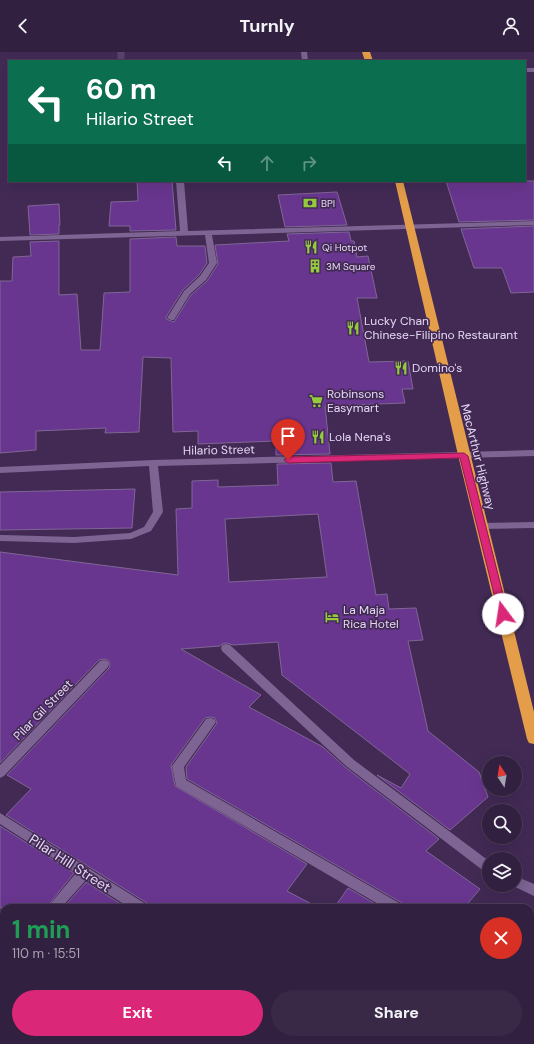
<!DOCTYPE html>
<meta charset="utf-8">
<style>
:root{--surface:#322040;--page:#3a2847;--text:#f1f3f6;--muted:#a8a3b1;--line:#4d3e59;--accent:#db2777}
body{margin:0;font-family:"DM Sans",sans-serif;background:var(--page);color:var(--text);height:100vh;display:flex;flex-direction:column;font-size:15px;white-space:nowrap}
*{box-sizing:border-box;margin:0}
p{font-size:13px;color:var(--muted)}
.icon{flex:none;width:22px;height:22px;fill:none;stroke:currentColor;stroke-width:2;stroke-linecap:round;stroke-linejoin:round}
.map{position:relative;flex:1;overflow:hidden}
.sheet{position:absolute;left:0px;top:852px;width:534px;height:140px;display:flex;flex-direction:column;background:var(--surface);border-radius:12px 12px 0 0;box-shadow:0 4px 16px #0002,0 0 0 1px var(--line)}
.sheet>*{flex:none}
.hud{position:absolute;left:8px;top:8px;width:518px;height:122px;border-radius:0px;box-shadow:0 4px 16px #0002,0 0 0 1px var(--line);background:#0b6e4f;color:#fff;overflow:hidden}
.needle{width:26px;rotate:348deg}
.controls{position:absolute;left:482px;top:704px;display:grid;gap:8px}
.controls a{display:grid;place-items:center;width:40px;height:40px;border-radius:50%;background:var(--surface);box-shadow:0 4px 16px #0002,0 0 0 1px var(--line);font-size:20px}
.pin{position:absolute;display:grid;place-items:center;width:34px;height:34px;color:#fff;margin:-41px -17px;border-radius:50% 50% 50% 0;rotate:-45deg;box-shadow:0 0 4px #0007}
.pin .icon{rotate:45deg}
.me{position:absolute;width:44px;margin:-22px;rotate:346deg;stroke-linejoin:round;filter:drop-shadow(0 0 3px #0008)}
.turn{display:flex;align-items:center;gap:14px;height:84px;padding:0 12px;font-size:18px}
.turn .icon{width:52px;height:52px;stroke-width:2.5}
.turn b{display:block;font-size:28px;line-height:34px}
.lanes{display:flex;align-items:center;height:38px;padding:0 12px;background:#0003;justify-content:center;gap:20px;direction:ltr}
.lanes .off{opacity:.35}
.round{display:grid;place-items:center;flex:none;width:42px;height:42px;border-radius:21px;background:var(--page)}
.summary{display:flex;align-items:center;justify-content:space-between;height:68px;padding:0 12px}
h1{font-size:24px;font-weight:700;line-height:30px;color:#1e9e55}
.primary-button{display:flex;gap:8px;margin-top:auto;padding:8px 12px}
.primary-button a{flex:1;height:46px;border-radius:24px;background:var(--accent);color:#fff;font-size:16px;font-weight:700;line-height:46px;text-align:center}
.primary-button a+a{background:var(--page);color:var(--text)}
header{display:flex;justify-content:space-between;align-items:center;height:52px;padding:0 12px;background:var(--surface);font-size:18px;font-weight:700}
.map>svg:first-child{display:block}
.building{fill:#69368f;stroke:#7f6695;fill-rule:evenodd}
.lines{fill:none;stroke-linecap:round;stroke-linejoin:round}
.minor-tunnel{stroke:#5a446d;stroke-width:7;stroke-dasharray:7 3.5;stroke-linecap:butt}
.minor{fill:#7d6493;fill-rule:evenodd}
.highway{fill:#e49d49;fill-rule:evenodd}
.route{fill:#db2777;stroke:#8e194d}
.labels{text-anchor:middle;stroke-width:3.5;stroke-linejoin:round;paint-order:stroke}
.far-poi-label{font-size:10px;fill:#e5d7f2;stroke:#422a55;text-anchor:start}
.poi-label{font-size:12px;fill:#e5d7f2;stroke:#422a55;text-anchor:start}
.street-label{font-size:12px;fill:#e5d7f2;stroke:#422a55}
.near-street-label{font-size:14px;fill:#e5d7f2;stroke:#422a55}
</style>
<header><svg class="icon" aria-label="back" viewBox="0 0 24 24"><path d="M15 5l-7 7 7 7"/></svg>Turnly<svg class="icon" aria-label="person" viewBox="0 0 24 24"><circle cx="12" cy="8" r="4"/><path d="M4 21q1-7 8-7t8 7"/></svg></header>
<div class="map">
<svg width="534" height="992" viewBox="0 0 534 992">
<rect width="100%" height="100%" fill="#422a55"/>
<path class="building" d="M 137,129 L 172,129 L 176,178 L 130,179 L 130,174 L 109,174 L 111,150 L 138,149 Z
M 446,129 L 534,129 L 534,168 L 459,170 Z
M 337,140 L 347,173 L 285,175 L 278,143 Z
M 59,152 L 60,173 L 59,173 L 59,182 L 30,183 L 28,154 Z
M 534,174 L 534,240 L 511,241 L 502,216 L 474,216 L 461,177 Z
M 349,180 L 351,189 L 354,189 L 357,205 L 368,204 L 377,246 L 357,246 L 369,310 L 408,309 L 413,337 L 402,337 L 405,351 L 325,354 L 330,402 L 276,403 L 276,389 L 198,392 L 198,379 L 173,380 L 171,306 L 143,305 L 139,380 L 105,381 L 106,376 L 36,379 L 36,398 L 0,401 L 0,229 L 12,229 L 13,205 L 31,204 L 30,190 L 59,189 L 59,243 L 77,242 L 81,298 L 100,298 L 104,241 L 130,240 L 130,187 L 176,185 L 177,194 L 205,194 L 207,211 L 199,223 L 183,238 L 166,265 L 166,267 L 174,270 L 191,243 L 207,229 L 218,212 L 215,193 L 289,189 L 287,182 Z
M 331,411 L 333,430 L 356,429 L 376,543 L 387,542 L 389,557 L 416,556 L 423,588 L 408,589 L 428,679 L 479,720 L 488,745 L 450,778 L 377,723 L 401,736 L 410,722 L 282,623 L 278,590 L 233,593 L 226,591 L 222,592 L 220,594 L 181,597 L 261,643 L 249,655 L 323,695 L 345,715 L 439,787 L 426,799 L 480,837 L 464,856 L 403,856 L 402,851 L 187,727 L 186,715 L 217,671 L 215,666 L 210,665 L 205,666 L 171,713 L 175,734 L 307,812 L 287,839 L 319,856 L 148,856 L 147,851 L 6,763 L 31,737 L 7,723 L 109,616 L 110,612 L 108,608 L 104,607 L 99,608 L 0,711 L 0,500 L 178,523 L 176,457 L 192,456 L 192,429 L 218,428 L 218,435 L 278,433 L 277,412 ZM 318,462 L 327,525 L 229,530 L 225,467 Z
M 135,437 L 132,476 L 0,478 L 0,440 Z
M 0,774 L 74,821 L 46,856 L 0,856 Z
M 86,830 L 127,856 L 63,856 Z
M 348,836 L 382,856 L 334,856 Z"/>
<g class="lines">
<path class="minor-tunnel" d="M 121,0 L 121,9"/>
<path class="minor" d="M 301,0 L 307,0 L 308,9 L 302,9 Z
M 525,16 L 534,16 L 534,20 L 525,20 Z
M 176,129 L 184,129 L 188,179 L 534,169 L 534,173 L 212,183 L 217,211 L 206,228 L 190,242 L 174,268 L 171,268 L 167,266 L 184,239 L 200,224 L 209,211 L 205,183 L 0,189 L 0,185 L 180,179 Z
M 534,398 L 534,404 L 158,414 L 163,460 L 151,479 L 131,487 L 74,491 L 0,489 L 0,483 L 3,483 L 74,485 L 130,481 L 144,475 L 153,460 L 149,414 L 0,421 L 0,415 L 153,408 Z
M 534,470 L 534,476 L 482,477 L 477,474 L 482,471 Z
M 226,592 L 230,593 L 354,708 L 489,809 L 489,821 L 485,820 L 346,714 L 222,599 L 221,596 L 222,593 Z
M 104,608 L 108,609 L 109,612 L 108,615 L 4,724 L 0,726 L 0,713 L 100,609 Z
M 210,666 L 214,667 L 216,670 L 184,715 L 186,728 L 401,852 L 402,856 L 385,856 L 176,734 L 172,714 L 206,667 Z
M 0,761 L 146,852 L 147,856 L 130,856 L 86,828 L 61,856 L 47,856 L 76,821 L 0,772 Z
M 515,824 L 534,832 L 534,844 L 511,833 L 515,833 Z
M 530,927 L 534,928 L 534,942 L 530,941 Z
M 340,988 L 358,988 L 360,992 L 342,992 Z"/>
<path class="highway" d="M 362,0 L 370,0 L 373,9 L 365,9 Z
M 395,129 L 403,129 L 534,660 L 534,692 L 529,691 L 527,687 L 458,403 Z"/>
</g>
<path class="route" d="M 464,401 L 468,404 L 508,562 L 503,565 L 499,562 L 460,406 L 288,411 L 284,408 L 288,405 Z"/>
<defs>
<g id="bank-bare" transform="scale(1.08)"><path d="M-6-4H6V4H-6ZM0-2.3a2.3 2.3 0 1 0 0 4.6a2.3 2.3 0 1 0 0-4.6Z" fill="#95cc3b" stroke="#422a55" stroke-width="2.5" paint-order="stroke"/></g>
<g id="restaurant-bare" transform="scale(1.08)"><path d="M-5-6h1v4h1v-4h1v4h1v-4h1v5L-1.5 .5V6h-2V.5L-5-1ZM5-6V6H3V1.5H1.5Q1.5-4 5-6Z" fill="#95cc3b" stroke="#422a55" stroke-width="2.5" paint-order="stroke"/></g>
<g id="building-bare" transform="scale(1.08)"><path d="M-4-6H4V6H1V3H-1V6H-4ZM-2.5-4.3h1.7v1.8h-1.7ZM.8-4.3h1.7v1.8H.8ZM-2.5-1h1.7V.8h-1.7ZM.8-1h1.7V.8H.8Z" fill="#95cc3b" stroke="#422a55" stroke-width="2.5" paint-order="stroke"/></g>
<g id="supermarket-bare" transform="scale(1.08)"><path d="M-6-5.5h2.5l.6 2H6L4.5 2H-2.5L-4.4-4H-6ZM-1.5 3.2a1.3 1.3 0 1 0 .1 0ZM3 3.2a1.3 1.3 0 1 0 .1 0Z" fill="#95cc3b" stroke="#422a55" stroke-width="2.5" paint-order="stroke"/></g>
<g id="hotel-bare" transform="scale(1.08)"><path d="M-6-4.5h1.5V1H6V5H4.5V3h-9V5H-6ZM-4 0a1.8 1.8 0 1 1 3.6 0ZM.5 0V-2.5h3Q6-2.5 6 0Z" fill="#95cc3b" stroke="#422a55" stroke-width="2.5" paint-order="stroke"/></g>
</defs>
<g fill-rule="evenodd">
<use href="#bank-bare" x="310" y="151"/>
<use href="#restaurant-bare" x="311" y="195"/>
<use href="#building-bare" x="315" y="214"/>
<use href="#restaurant-bare" x="353" y="276"/>
<use href="#restaurant-bare" x="401" y="316"/>
<use href="#supermarket-bare" x="316" y="349"/>
<use href="#restaurant-bare" x="318" y="385"/>
<use href="#hotel-bare" x="332" y="565"/>
</g>
<g class="labels">
<g class="far-poi-label">
<text x="321" y="155">BPI</text>
<text x="322" y="199">Qi Hotpot</text>
<text x="326" y="218">3M Square</text>
</g>
<g class="poi-label">
<text x="364" y="273">Lucky Chan<tspan x="364" dy="14">Chinese-Filipino Restaurant</tspan></text>
<text x="412" y="320">Domino's</text>
<text x="327" y="346">Robinsons<tspan x="327" dy="14">Easymart</tspan></text>
<text x="329" y="389">Lola Nena's</text>
<text x="343" y="562">La Maja<tspan x="343" dy="14">Rica Hotel</tspan></text>
</g>
<g class="street-label">
<text transform="translate(219 398) rotate(-1)" y="4">Hilario Street</text>
<text transform="translate(478 405) rotate(76)" y="4">MacArthur Highway</text>
<text transform="translate(43 658) rotate(-46)" y="4">Pilar Gil Street</text>
</g>
<g class="near-street-label">
<text transform="translate(70 811) rotate(33)" y="5">Pilar Hill Street</text>
</g>
</g>
</svg>
<div class="controls">
<a><svg class="needle" viewBox="-14 -14 28 28"><path d="M0-13l5 13h-10z" fill="#e53935"/><path d="M0 13l5-13h-10z" fill="#a8a3b1"/></svg></a>
<a><svg class="icon" aria-label="search" viewBox="0 0 24 24"><circle cx="10" cy="10" r="6"/><path d="M15 15l6 6"/></svg></a>
<a><svg class="icon" aria-label="layers" viewBox="0 0 24 24"><path d="M12 4l9 5-9 5-9-5zM3 14l9 5 9-5"/></svg></a>
</div>
<div class="pin" style="left:288px;top:408px;background:#d93025"><svg class="icon" aria-label="arrive" viewBox="0 0 24 24"><path d="M6 21V4h12l-3 4 3 4H6"/></svg></div>
<svg class="me" style="left:503px;top:562px" viewBox="-20 -20 40 40"><circle r="19" fill="#fff"/><path d="M0-13L10 11 0 6-10 11z" fill="#db2777"/></svg>
<div class="hud">
<div class="turn"><svg class="icon" aria-label="left" viewBox="0 0 24 24"><path d="M17 20v-9H6M10 6l-5 5 5 5"/></svg><div><b>60 m</b>Hilario Street</div></div>
<div class="lanes"><svg class="icon" aria-label="left" viewBox="0 0 24 24"><path d="M17 20v-9H6M10 6l-5 5 5 5"/></svg><svg class="icon off" aria-label="ahead" viewBox="0 0 24 24"><path d="M12 20V5M6 11l6-6 6 6"/></svg><svg class="icon off" aria-label="right" viewBox="0 0 24 24"><path d="M7 20v-9h11M14 6l5 5-5 5"/></svg></div>
</div>
<section class="sheet">
<div class="summary"><div><h1>1 min</h1><p>110 m · 15:51</p></div><a class="round" style="background:#d93025;color:#fff"><svg class="icon" aria-label="close" viewBox="0 0 24 24"><path d="M6 6l12 12M18 6L6 18"/></svg></a></div>
<div class="primary-button"><a>Exit</a><a>Share</a></div>
</section>
</div>
